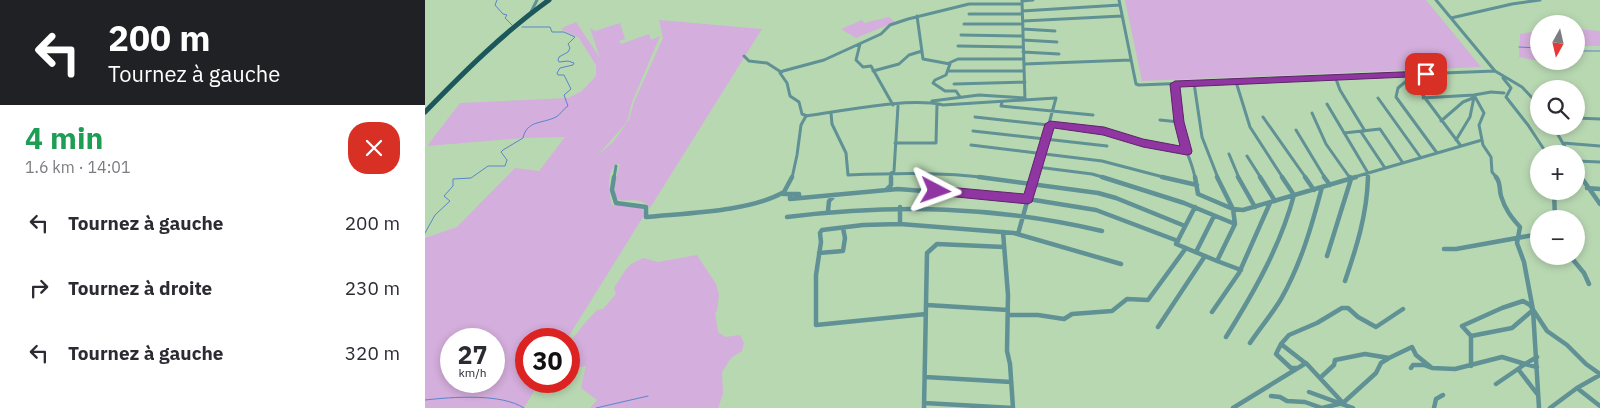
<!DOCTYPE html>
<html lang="fr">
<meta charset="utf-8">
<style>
:root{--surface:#fff;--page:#f2f2f3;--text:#2b2b33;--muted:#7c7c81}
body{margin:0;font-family:"IBM Plex Sans",sans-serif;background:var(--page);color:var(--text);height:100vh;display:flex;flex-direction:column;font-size:19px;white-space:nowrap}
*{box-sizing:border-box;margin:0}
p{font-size:16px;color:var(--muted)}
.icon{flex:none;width:28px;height:28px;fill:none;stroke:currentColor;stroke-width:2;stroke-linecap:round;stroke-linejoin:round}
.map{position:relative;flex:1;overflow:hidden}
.drawer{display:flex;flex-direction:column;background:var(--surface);width:425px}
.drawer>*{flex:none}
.banner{background:#202124;color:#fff;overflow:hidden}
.needle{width:32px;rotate:188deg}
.fabs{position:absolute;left:1105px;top:15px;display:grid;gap:10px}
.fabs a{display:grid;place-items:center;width:55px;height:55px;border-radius:50%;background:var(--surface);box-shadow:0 2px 8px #0003;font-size:25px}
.speed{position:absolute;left:15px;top:328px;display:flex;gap:10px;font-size:25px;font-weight:700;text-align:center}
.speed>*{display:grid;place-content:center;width:65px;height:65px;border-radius:50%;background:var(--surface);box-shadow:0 2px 8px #0003;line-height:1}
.speed small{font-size:12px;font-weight:400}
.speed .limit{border:8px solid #d22;background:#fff;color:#111}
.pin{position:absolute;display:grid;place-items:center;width:42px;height:42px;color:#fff;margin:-21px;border-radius:10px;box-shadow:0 2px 8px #0006}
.me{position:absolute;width:55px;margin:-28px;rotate:94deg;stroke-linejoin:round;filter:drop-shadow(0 0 4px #0008)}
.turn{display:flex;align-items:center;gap:18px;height:105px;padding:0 25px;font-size:22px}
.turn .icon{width:65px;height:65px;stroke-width:2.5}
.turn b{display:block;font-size:35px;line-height:42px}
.round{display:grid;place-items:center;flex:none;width:52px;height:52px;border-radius:20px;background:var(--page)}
.summary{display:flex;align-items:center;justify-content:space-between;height:85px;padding:0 25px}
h1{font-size:30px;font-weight:700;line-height:38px;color:#1e9e55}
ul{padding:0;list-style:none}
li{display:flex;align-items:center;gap:15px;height:65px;padding:0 25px}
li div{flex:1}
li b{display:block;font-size:19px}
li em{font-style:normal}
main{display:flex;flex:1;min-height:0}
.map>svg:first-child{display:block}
.green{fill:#d4aedc;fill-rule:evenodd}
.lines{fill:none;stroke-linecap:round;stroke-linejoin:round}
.stream{stroke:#5a84cb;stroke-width:1}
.minor-far1{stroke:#609194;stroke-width:3}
.minor{stroke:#609194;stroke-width:4.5}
.primary{stroke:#1c585b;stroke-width:5}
.route{fill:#9036a2;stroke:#5e2369}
</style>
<main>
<section class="drawer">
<div class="banner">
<div class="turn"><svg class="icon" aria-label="left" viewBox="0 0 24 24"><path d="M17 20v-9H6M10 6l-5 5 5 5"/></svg><div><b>200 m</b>Tournez à gauche</div></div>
</div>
<div class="summary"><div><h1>4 min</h1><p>1.6 km · 14:01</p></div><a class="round" style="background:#d93025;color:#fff"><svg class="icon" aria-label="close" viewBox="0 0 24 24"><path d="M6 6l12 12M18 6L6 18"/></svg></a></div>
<ul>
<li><svg class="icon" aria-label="left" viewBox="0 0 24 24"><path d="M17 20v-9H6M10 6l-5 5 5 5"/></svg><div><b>Tournez à gauche</b></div><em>200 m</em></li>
<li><svg class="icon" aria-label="right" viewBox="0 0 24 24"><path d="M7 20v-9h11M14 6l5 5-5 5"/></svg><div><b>Tournez à droite</b></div><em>230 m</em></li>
<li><svg class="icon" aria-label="left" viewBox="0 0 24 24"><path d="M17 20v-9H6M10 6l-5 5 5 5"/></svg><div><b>Tournez à gauche</b></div><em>320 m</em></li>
</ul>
</section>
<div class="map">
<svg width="1175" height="408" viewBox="0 0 1175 408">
<rect width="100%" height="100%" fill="#b8d8b2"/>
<path class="green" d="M 700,0 L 1001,0 L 1056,67 L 717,81 Z
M 464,17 L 470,22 L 431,38 L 416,29 L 437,20 L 439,23 Z
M 234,20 L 337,29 L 225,208 C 209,187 177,223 195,164 L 191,164 C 181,174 184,192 187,205 L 215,206 L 218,211 L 218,217 L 142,339 L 101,339 L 101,381 L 115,381 L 99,408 L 0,408 L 0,238 L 32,227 L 90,168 L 114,171 L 140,137 L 98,138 L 2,146 L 35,103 L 143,98 L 157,91 L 171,76 L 171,65 L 154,38 L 136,29 C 141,25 146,25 151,22 L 175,58 L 165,28 L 170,31 L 195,23 L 200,39 L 194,41 L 196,44 L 224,34 L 226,40 L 235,36 L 207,102 L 202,122 L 172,156 L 188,142 L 204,120 L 209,102 L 238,38 ZM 26,339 L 69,339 L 69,381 L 26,381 Z
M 1151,29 L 1175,31 L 1175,46 L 1157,46 L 1159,51 L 1151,51 Z
M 1114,31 L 1114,61 L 1094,57 L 1095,34 Z
M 272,255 L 291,284 L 294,295 L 292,311 L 290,312 L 293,332 L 300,337 L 315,335 L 319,343 L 317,351 L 306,358 L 297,372 L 298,394 L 293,408 L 165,408 L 172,400 L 156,388 L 161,366 L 144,369 L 144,343 L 160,323 L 172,310 L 178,309 L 191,294 L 189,288 L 201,269 L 206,264 L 218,258 L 233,262 Z"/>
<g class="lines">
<path class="stream" d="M 72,0 L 70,5 L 78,14 L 82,15 L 80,18 L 87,25
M 1094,47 L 1114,48
M 1151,51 L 1175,51
M 0,233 L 10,215 L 25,201 L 19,196 L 28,186 L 28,179 L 46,178 L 63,166 L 80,166 L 82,160 L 76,152 L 78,150 L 98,138 C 102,120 117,124 131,117 C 136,114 138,109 143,106 L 139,95 L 146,89 L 139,75 L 133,75 L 132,73 L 135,68 L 148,65 L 149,63 L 143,61 L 134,62 L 133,60 L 134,57 L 143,52 L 145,48 L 143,44 L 150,37 L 139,32 L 127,32 L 125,27 L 97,27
M 0,400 C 27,397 76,393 99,408
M 171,408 L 223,396"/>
<path class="minor-far1" d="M 597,0 L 600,100
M 694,0 L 711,84 L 714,85 L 1070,71
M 1011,0 L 1070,71 L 1097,87 L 1114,105
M 597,1 L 608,0
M 597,11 L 695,5
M 106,12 L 112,0
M 544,14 L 597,14
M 492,16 L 498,59 L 525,64 L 521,75 L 510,80 L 508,83 L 520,91 L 531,91 L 535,97
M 1026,18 L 1087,4 L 1115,0
M 598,21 L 697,16
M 539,24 L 598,24
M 598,29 L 630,31
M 536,35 L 598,36
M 598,40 L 632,42
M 435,44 L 431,60 L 438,67 L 446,66 L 468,105
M 533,46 L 598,47
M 598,52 L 634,54
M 319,56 L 324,61 L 342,63 L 356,72
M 524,63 L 533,59 L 599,59
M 599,64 L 706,60
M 448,71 L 474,64 L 484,55 L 497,51
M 523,71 L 599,71
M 914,78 L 911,79 L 915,90 L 940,131
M 985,78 L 973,88 L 971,97 L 1012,153
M 985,78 L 1036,146
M 1078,78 L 1086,88 L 1081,97 L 1103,125 L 1122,154
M 769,83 L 777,137 L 793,178
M 529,84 L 600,82
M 750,84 C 752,104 754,124 759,144 C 763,156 768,166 770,178
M 812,85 L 825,127 L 858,178
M 953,98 L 996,158
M 998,98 L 1049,95
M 507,101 L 554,95 L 600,98
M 577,102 L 576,106 L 668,115
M 902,104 L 943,173 L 943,178
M 406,113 L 407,124 L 421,153 L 423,175 C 470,173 517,172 564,178
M 887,113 L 901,144 L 925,178
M 382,116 L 377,114 L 374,102 L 365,96 L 362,83 L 355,73 L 358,71 L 399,60 L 456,34 L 465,25 L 483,19 L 544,4 L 597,4
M 550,117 L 679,131 L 718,143 L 762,151
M 838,117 L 881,178
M 1151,118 L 1175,119
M 735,120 L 754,122
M 1016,121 L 1038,102 L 1048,98
M 1128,126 L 1144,154
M 871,130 L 900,178
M 548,131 L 682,146
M 936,132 L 960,168
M 919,133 L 955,129 L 978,163
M 1031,140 L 1045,117 L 1049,97
M 470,143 L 511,143 L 512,104
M 1138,143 L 1175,146
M 546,145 L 677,161 L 742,178
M 804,154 L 814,178
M 822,156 L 836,178
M 1151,161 L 1175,162
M 612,167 L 667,174 L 681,178
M 1151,168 L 1157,178
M 189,178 L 191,166
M 367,178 L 372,155 L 376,125 L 381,116 C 418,111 483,97 518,105 L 631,98 L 609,178
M 466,178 L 466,173 L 469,171 L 473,106
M 926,178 L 1057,140
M 1072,178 L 1067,172 L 1066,157 L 1058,145 L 1054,125 L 1059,113 L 1049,95 L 1066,92 L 1079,93"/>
<path class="minor" d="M 189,177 L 187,190 L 191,203 L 221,207 L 221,217 C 261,213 324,212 359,192 L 367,177
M 554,177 L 673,193 L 691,198 L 760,226
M 677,177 L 759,203 L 810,224
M 737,177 L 772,185
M 770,177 L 773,194 L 808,209 L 818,210 L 931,177
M 813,177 L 830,207
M 835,177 L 850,201
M 880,177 L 889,190
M 899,177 L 905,185
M 1071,177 C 1076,183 1074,189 1076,196 C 1080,209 1086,217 1095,227 L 1092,243 L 1099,262 L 1108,310 L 1114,408
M 1156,177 L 1175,204
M 1162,188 L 1175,189
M 462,189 L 466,185 L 466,177
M 1129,191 L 1130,219
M 358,194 L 365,194 L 365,199 L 473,189 L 603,199 L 671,210 L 753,241
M 365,194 L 374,194 L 374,198
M 475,207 L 475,224
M 770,207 L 751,244 L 792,261 L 810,224 L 808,209 L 792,177
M 403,211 L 404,201 L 410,195
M 362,217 C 471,204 570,206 677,231
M 578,232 L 583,295 L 582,351 L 585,364 L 588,408
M 593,234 L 609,177
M 1019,249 L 1031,249 L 1114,234
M 771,252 L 789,216
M 394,253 L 418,251 L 420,238 L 418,228
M 902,256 L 926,179 L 925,177
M 1145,256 L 1159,273 L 1164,284
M 792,261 L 816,270
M 920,281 C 932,246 942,214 943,177
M 502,305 L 583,310
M 787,312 L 814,273 L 845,203
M 501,314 L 391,325 L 391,275 L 396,242 L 395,233 L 397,230 L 438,225 L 475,224 L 589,233 L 696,264
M 583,315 L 613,315 L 639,319 L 647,314 L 687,311 L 702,299 L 723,300 L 761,248
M 733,327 L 780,256
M 1046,336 L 1037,326 L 1077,308 L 1098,301 L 1105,305 L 1122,331 L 1142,345 L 1161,364 L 1175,374
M 801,337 C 829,292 855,247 869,195 L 857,177
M 825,343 C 835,328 847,314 856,299 C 876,264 887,225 897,187
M 856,344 L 864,335 L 892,323 L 917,308 L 923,308 L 933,317 L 951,327 L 978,309
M 964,358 L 987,347 L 991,355 L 1007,368 L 999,365 L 988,365 L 986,368
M 879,362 L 856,344 L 851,354 L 866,368 L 873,368 L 881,363 L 918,403
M 1046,366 L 1046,336 L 1087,328 L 1108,310
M 1112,367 L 1100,364 L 1093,369 L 1113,395
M 1007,368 L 1030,369 L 1077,357 L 1100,364 L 1112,357
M 500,377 L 586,382
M 1071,384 L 1093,369
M 1152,388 L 1175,406
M 884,392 L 928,408
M 846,396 L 855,397 L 862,401 L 880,402 L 897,408 L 918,403 L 951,373 L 956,363 L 964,358 L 940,354 L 910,360 L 909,365 L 895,378
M 499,403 L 588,408
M 499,408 L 502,253 L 512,244 L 579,247
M 808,408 L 873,368
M 1009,408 L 1011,399 L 1018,395
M 1125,408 L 1152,388 L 1175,375"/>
<path class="primary" d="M 0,112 C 39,72 78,33 124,0"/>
</g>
<path class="route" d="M 1001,71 L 1005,72 L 1005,76 L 755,87 L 759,122 L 767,151 L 766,154 L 762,155 L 718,147 L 678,135 L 629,128 L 607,202 L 603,204 L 511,195 L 505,191 L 511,186 L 599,194 L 620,124 L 625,121 L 679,127 L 718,139 L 755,146 L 749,122 L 745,84 L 750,81 Z"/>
</svg>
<div class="fabs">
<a><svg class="needle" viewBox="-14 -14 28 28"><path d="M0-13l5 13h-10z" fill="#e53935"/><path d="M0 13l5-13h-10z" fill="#7c7c81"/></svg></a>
<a><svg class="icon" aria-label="search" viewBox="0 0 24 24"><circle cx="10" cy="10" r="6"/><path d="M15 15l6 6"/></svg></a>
<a>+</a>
<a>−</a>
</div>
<div class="speed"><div>27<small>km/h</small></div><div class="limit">30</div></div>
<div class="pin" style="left:1001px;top:74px;background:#d93025"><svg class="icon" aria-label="arrive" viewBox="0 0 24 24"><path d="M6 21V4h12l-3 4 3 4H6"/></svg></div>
<svg class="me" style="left:511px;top:191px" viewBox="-20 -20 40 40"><path d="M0-17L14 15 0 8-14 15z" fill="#9036a2" stroke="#fff" stroke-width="4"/></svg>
</div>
</main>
